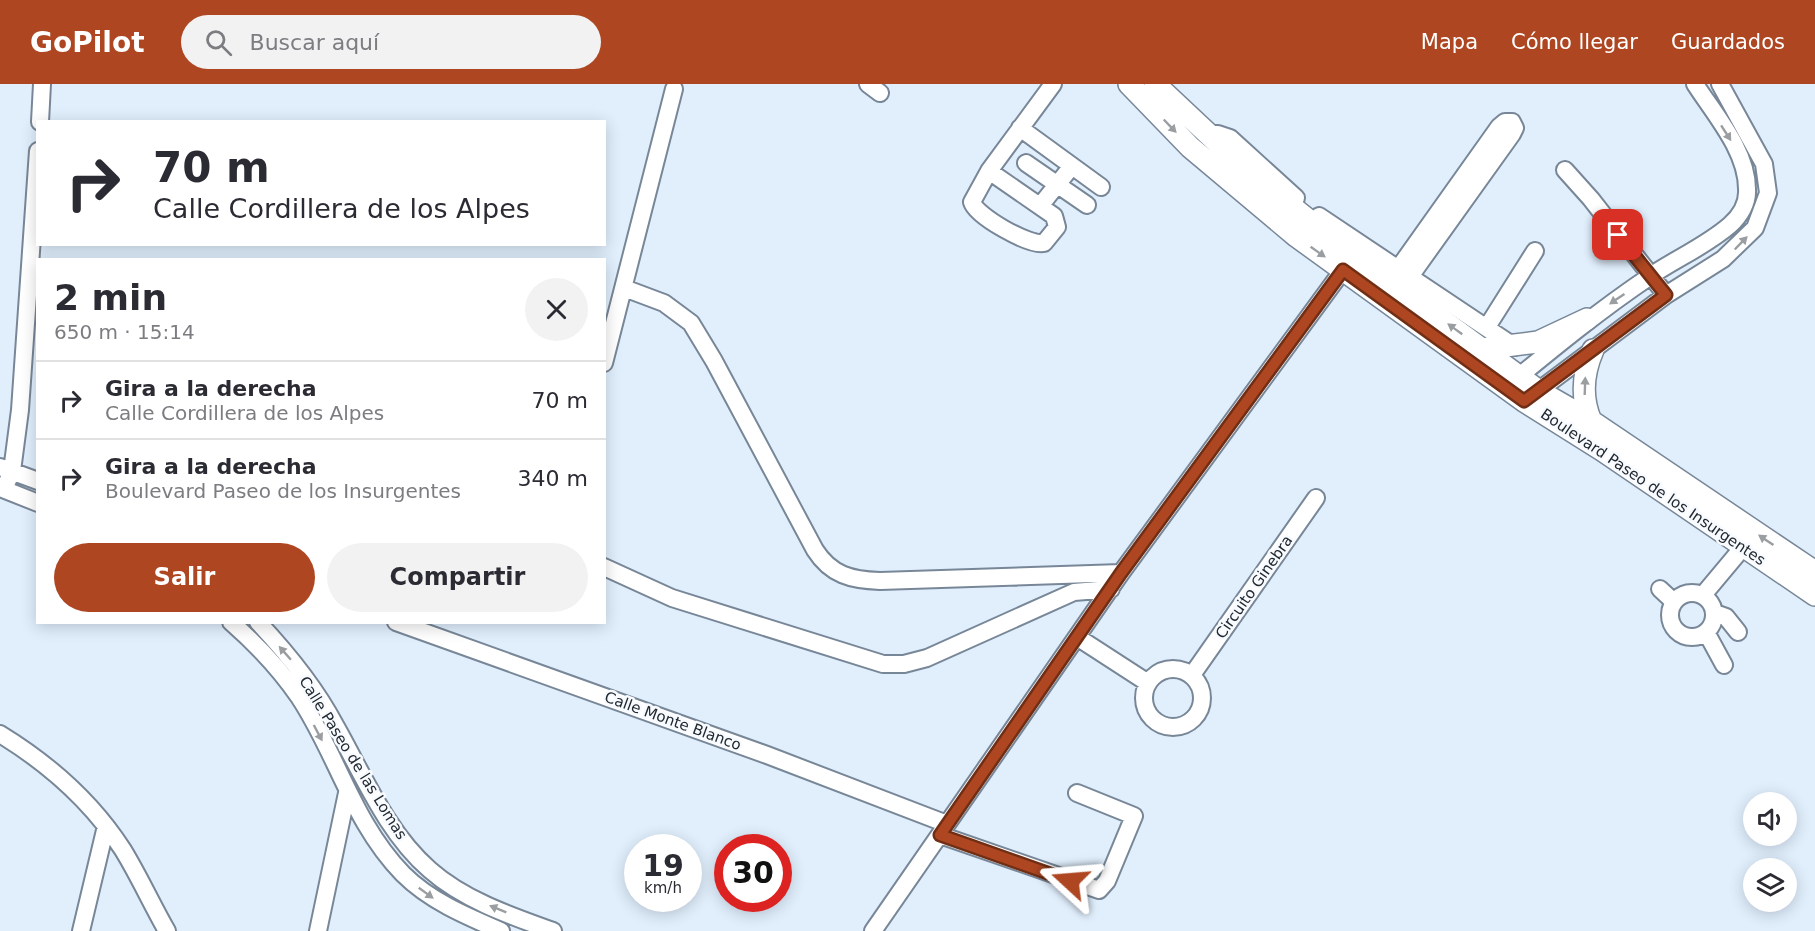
<!DOCTYPE html>
<html lang="es">
<meta charset="utf-8">
<style>
:root{--surface:#fff;--page:#f2f2f3;--text:#2b2b33;--muted:#7c7c81;--line:#e1e1e2;--accent:#ad4621}
body{margin:0;font-family:"DejaVu Sans",sans-serif;background:var(--page);color:var(--text);height:100vh;display:flex;flex-direction:column;font-size:22px;white-space:nowrap}
*{box-sizing:border-box;margin:0}
p{font-size:20px;color:var(--muted)}
.icon{flex:none;width:33px;height:33px;fill:none;stroke:currentColor;stroke-width:2;stroke-linecap:round;stroke-linejoin:round}
.map{position:relative;flex:1;overflow:hidden}
.side{position:absolute;left:36px;top:174px;width:570px;height:366px;display:flex;flex-direction:column;background:var(--surface);border-radius:0px;box-shadow:0 3px 15px #0003}
.side>*{flex:none}
.top-card{position:absolute;left:36px;top:36px;width:570px;height:126px;border-radius:0px;box-shadow:0 3px 15px #0003;background:#fff;color:var(--text);overflow:hidden}
.controls{position:absolute;left:1743px;top:708px;display:grid;gap:12px}
.controls a{display:grid;place-items:center;width:54px;height:54px;border-radius:50%;background:var(--surface);box-shadow:0 3px 15px #0003;font-size:30px}
.speed{position:absolute;left:624px;top:750px;display:flex;gap:12px;font-size:30px;font-weight:700;text-align:center}
.speed>*{display:grid;place-content:center;width:78px;height:78px;border-radius:50%;background:var(--surface);box-shadow:0 3px 15px #0003;line-height:1}
.speed small{font-size:15px;font-weight:400}
.speed .limit{border:9px solid #d22;background:#fff;color:#111}
.pin{position:absolute;display:grid;place-items:center;width:51px;height:51px;color:#fff;margin:-26px;border-radius:12px;box-shadow:0 3px 9px #0006}
.me{position:absolute;width:66px;margin:-33px;rotate:289deg;stroke-linejoin:round;filter:drop-shadow(0 0 4px #0008)}
.turn{display:flex;align-items:center;gap:21px;height:126px;padding:0 18px;font-size:27px}
.turn .icon{width:78px;height:78px;stroke-width:2.5}
.turn b{display:block;font-size:42px;line-height:51px}
.round{display:grid;place-items:center;flex:none;width:63px;height:63px;border-radius:32px;background:var(--page)}
.headline{display:flex;align-items:center;justify-content:space-between;height:102px;padding:0 18px}
h1{font-size:36px;font-weight:600;line-height:45px}
.button{display:flex;gap:12px;margin-top:auto;padding:12px 18px}
.button a{flex:1;height:69px;border-radius:36px;background:var(--accent);color:#fff;font-size:24px;font-weight:600;line-height:69px;text-align:center}
.button a+a{background:var(--page);color:var(--text)}
ul{padding:0;list-style:none}
li{display:flex;align-items:center;gap:18px;height:78px;padding:0 18px;border-top:2px solid var(--line)}
li div{flex:1}
li b{display:block;font-size:22px}
li em{font-style:normal}
header{display:flex;align-items:center;gap:36px;box-sizing:border-box;height:84px;padding:0 30px;background:var(--accent);color:#fff}
header strong{font-size:28px}
nav{display:flex;gap:33px;margin-inline-start:auto;font-size:21px}
.search{width:420px;height:54px;background:var(--page);display:flex;align-items:center;gap:15px;box-sizing:border-box;padding:0 21px;border-radius:33px;color:var(--muted);font-size:22px}
.map>svg:first-child{display:block}
.lines{fill:none;stroke-linecap:round;stroke-linejoin:round}
.minor-casing{stroke:#788798;stroke-width:20}
.major-casing{stroke:#788798;stroke-width:24}
.minor{stroke:#fff;stroke-width:16}
.major{stroke:#fff;stroke-width:21}
.oneway{fill:#9b9ea1}
.route-casing{stroke:#702e15;stroke-width:15}
.route{stroke:#ad4621;stroke-width:10}
.labels{text-anchor:middle;stroke-width:5;stroke-linejoin:round;paint-order:stroke}
.street-label{font-size:15px;fill:#21282e;stroke:#f7fafe}
</style>
<header>
<strong>GoPilot</strong>
<div class="search"><svg class="icon" aria-label="search" viewBox="0 0 24 24"><circle cx="10" cy="10" r="6"/><path d="M15 15l6 6"/></svg>Buscar aquí</div>
<nav><a>Mapa</a><a>Cómo llegar</a><a>Guardados</a></nav>
</header>
<div class="map">
<svg width="1815" height="847" viewBox="0 0 1815 847">
<rect width="100%" height="100%" fill="#e1effd"/>
<g class="lines">
<g class="minor-casing">
<path id="minor" d="M 868,0 L 880,9
M 40,38 L 42,0
M 1020,44 L 1101,103
M 1206,50 L 1218,50 L 1230,54 L 1296,114
M 1026,79 L 1087,121
M 1565,86 L 1591,115 L 1666,211
M 989,87 L 1054,132 L 1057,143 L 1044,159 C 1029,162 976,132 972,118 L 989,87 L 1053,0
M 1040,122 L 1072,82
M 1319,132 L 1515,263
M 1398,185 L 1499,43 L 1505,38 L 1512,38 L 1515,44 L 1512,50 L 1409,194
M 624,204 L 664,219 L 691,239 L 714,277 L 815,466 C 831,491 851,496 880,497 L 1121,489
M 1487,243 L 1535,167
M 604,279 L 674,5
M 1511,299 C 1556,262 1600,226 1649,193 C 1675,175 1706,162 1730,141 C 1740,132 1748,119 1747,105 C 1747,67 1715,31 1695,0
M 1530,313 L 1666,211 L 1723,175 L 1755,144 L 1768,109 L 1764,80 L 1720,0
M 0,383 L 38,397
M 0,404 L 38,419
M 4,405 L 12,387 L 20,326 L 38,67
M 604,483 L 672,514 L 883,580 L 904,580 L 927,574 L 1074,508 L 1111,505
M 1660,505 L 1674,518
M1670 531a22 22 0 1 1 44 0a22 22 0 1 1-44 0Z
M 1703,511 L 1744,462
M 1715,529 L 1726,533 L 1738,548
M 231,538 C 256,560 280,585 299,613 C 337,670 353,739 403,790 C 430,817 466,832 501,847
M 258,538 C 287,569 315,603 335,641 C 363,690 386,748 430,786 C 464,816 511,832 553,847
M 396,538 L 767,671 L 947,740
M 1706,548 L 1724,581
M 1077,553 L 1148,599
M1144 614a29 29 0 1 1 58 0a29 29 0 1 1-58 0Z
M 1192,591 L 1316,414
M 0,650 C 49,680 92,718 123,766 C 139,792 152,821 167,847
M 940,751 L 1099,806 L 1107,797 L 1134,732 L 1077,709
M 81,847 L 106,742
M 318,847 L 347,709
M 873,847 L 1121,489 L 1343,186"/>
</g>
<g class="major-casing">
<path id="major" d="M 1129,0 L 1190,63 L 1296,152 L 1524,317 L 1602,366 L 1815,511
M 1155,0 L 1253,92 L 1336,158 L 1539,307 L 1591,337 L 1815,488
M 1482,265 L 1538,258 L 1587,235
M 1591,337 C 1581,314 1583,289 1593,266"/>
</g>
<use href="#minor" class="minor"/>
<use href="#major" class="major"/>
</g>
<defs><path id="oneway-solid" d="M-6-.8H1V-3.2L6.5 0L1 3.2V.8H-6Z" transform="scale(1.5)"/></defs>
<g class="oneway">
<use href="#oneway-solid" transform="translate(1170 42) rotate(46)"/>
<use href="#oneway-solid" transform="translate(1726 49) rotate(57)"/>
<use href="#oneway-solid" transform="translate(1741 159) rotate(-46)"/>
<use href="#oneway-solid" transform="translate(1318 168) rotate(35)"/>
<use href="#oneway-solid" transform="translate(1617 215) rotate(146)"/>
<use href="#oneway-solid" transform="translate(1455 245) rotate(-144)"/>
<use href="#oneway-solid" transform="translate(1585 302) rotate(-88)"/>
<use href="#oneway-solid" transform="translate(1766 456) rotate(-146)"/>
<use href="#oneway-solid" transform="translate(285 569) rotate(-131)"/>
<use href="#oneway-solid" transform="translate(318 649) rotate(62)"/>
<use href="#oneway-solid" transform="translate(426 809) rotate(36)"/>
<use href="#oneway-solid" transform="translate(498 825) rotate(-158)"/>
</g>
<g class="lines">
<g class="route-casing">
<path id="route" d="M 1070,797 L 940,751 L 1121,489 L 1343,186 L 1524,317 L 1666,211 L 1618,151"/>
</g>
<use href="#route" class="route"/>
</g>
<g class="labels">
<g class="street-label">
<text transform="translate(1653 403) rotate(34)" y="5">Boulevard Paseo de los Insurgentes</text>
<text transform="translate(1254 503) rotate(-55)" y="5">Circuito Ginebra</text>
<text transform="translate(673 637) rotate(20)" y="5">Calle Monte Blanco</text>
<text transform="translate(353 674) rotate(58)" y="5">Calle Paseo de las Lomas</text>
</g>
</g>
</svg>
<div class="controls">
<a><svg class="icon" aria-label="sound" viewBox="0 0 24 24"><path d="M4 9h4l5-4v14l-5-4H4zM17 9q2 3 0 6"/></svg></a>
<a><svg class="icon" aria-label="layers" viewBox="0 0 24 24"><path d="M12 4l9 5-9 5-9-5zM3 14l9 5 9-5"/></svg></a>
</div>
<div class="speed"><div>19<small>km/h</small></div><div class="limit">30</div></div>
<div class="pin" style="left:1618px;top:151px;background:#d93025"><svg class="icon" aria-label="arrive" viewBox="0 0 24 24"><path d="M6 21V4h12l-3 4 3 4H6"/></svg></div>
<svg class="me" style="left:1070px;top:797px" viewBox="-20 -20 40 40"><path d="M0-17L14 15 0 8-14 15z" fill="#ad4621" stroke="#fff" stroke-width="4"/></svg>
<div class="top-card">
<div class="turn"><svg class="icon" aria-label="right" viewBox="0 0 24 24"><path d="M7 20v-9h11M14 6l5 5-5 5"/></svg><div><b>70 m</b>Calle Cordillera de los Alpes</div></div>
</div>
<section class="side">
<div class="headline"><div><h1>2 min</h1><p>650 m · 15:14</p></div><a class="round"><svg class="icon" aria-label="close" viewBox="0 0 24 24"><path d="M6 6l12 12M18 6L6 18"/></svg></a></div>
<ul>
<li><svg class="icon" aria-label="right" viewBox="0 0 24 24"><path d="M7 20v-9h11M14 6l5 5-5 5"/></svg><div><b>Gira a la derecha</b><p>Calle Cordillera de los Alpes</p></div><em>70 m</em></li>
<li><svg class="icon" aria-label="right" viewBox="0 0 24 24"><path d="M7 20v-9h11M14 6l5 5-5 5"/></svg><div><b>Gira a la derecha</b><p>Boulevard Paseo de los Insurgentes</p></div><em>340 m</em></li>
</ul>
<div class="button"><a>Salir</a><a>Compartir</a></div>
</section>
</div>
